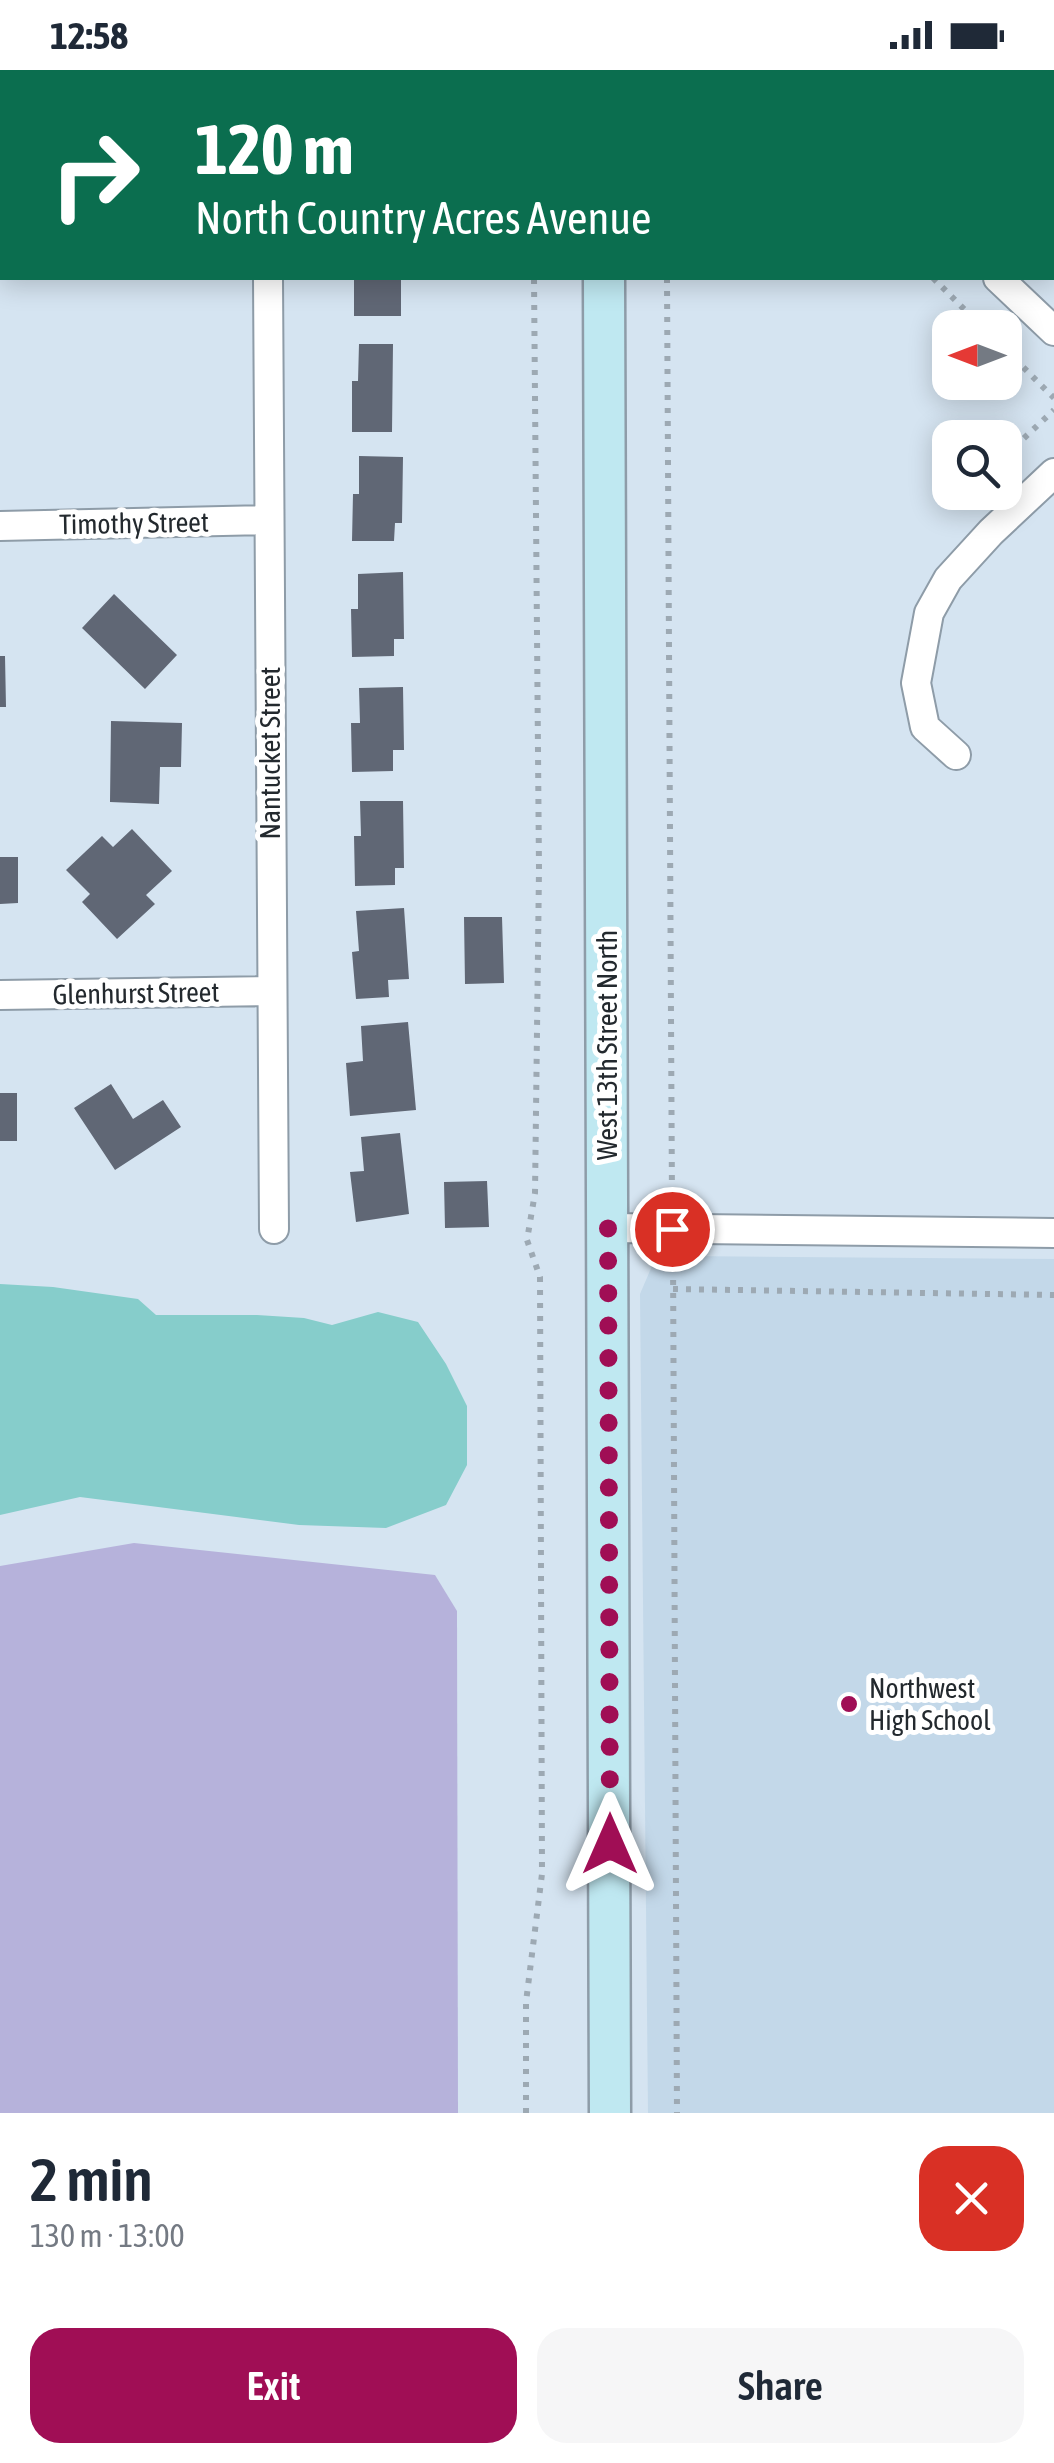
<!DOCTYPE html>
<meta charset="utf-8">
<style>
:root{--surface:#fff;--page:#f6f6f7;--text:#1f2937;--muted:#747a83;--accent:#a00e55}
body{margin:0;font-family:"Asap Condensed",sans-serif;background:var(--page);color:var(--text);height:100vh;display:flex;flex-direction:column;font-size:38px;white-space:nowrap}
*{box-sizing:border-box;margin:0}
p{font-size:32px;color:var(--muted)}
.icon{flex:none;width:55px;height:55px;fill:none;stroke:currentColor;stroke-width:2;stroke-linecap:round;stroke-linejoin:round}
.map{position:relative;height:2043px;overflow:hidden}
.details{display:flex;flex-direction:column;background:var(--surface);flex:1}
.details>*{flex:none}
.top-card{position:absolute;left:0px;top:0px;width:1055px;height:210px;box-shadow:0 5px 25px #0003;background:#0b6e4f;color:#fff;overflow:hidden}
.needle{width:65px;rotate:270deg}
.buttons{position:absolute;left:932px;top:240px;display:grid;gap:20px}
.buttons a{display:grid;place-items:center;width:90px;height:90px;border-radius:20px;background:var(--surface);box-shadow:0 5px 25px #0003;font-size:50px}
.pin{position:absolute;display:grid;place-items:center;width:85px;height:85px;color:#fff;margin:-42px;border:5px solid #fff;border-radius:50%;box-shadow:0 2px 10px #0007}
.me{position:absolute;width:110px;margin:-55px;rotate:0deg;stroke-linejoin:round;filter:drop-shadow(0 0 8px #0008)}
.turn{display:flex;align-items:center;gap:35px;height:210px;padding:0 30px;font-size:45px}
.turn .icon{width:130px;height:130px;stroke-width:2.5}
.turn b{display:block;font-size:70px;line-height:85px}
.round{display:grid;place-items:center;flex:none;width:105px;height:105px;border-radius:30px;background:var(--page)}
.overview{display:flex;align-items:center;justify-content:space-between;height:170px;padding:0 30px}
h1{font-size:60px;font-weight:600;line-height:75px}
.cta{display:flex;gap:20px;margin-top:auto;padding:20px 30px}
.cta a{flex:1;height:115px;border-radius:30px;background:var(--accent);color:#fff;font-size:40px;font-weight:600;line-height:115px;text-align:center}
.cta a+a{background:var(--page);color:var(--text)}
.status{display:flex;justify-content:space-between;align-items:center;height:70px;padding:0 50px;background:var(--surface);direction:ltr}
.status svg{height:28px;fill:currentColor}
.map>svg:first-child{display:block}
.built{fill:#c3d8e9}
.green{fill:#b6b2db}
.water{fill:#86cdcb}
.building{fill:#606775}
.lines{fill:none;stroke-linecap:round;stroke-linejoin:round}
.street-casing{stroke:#8e9ca8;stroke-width:32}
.secondary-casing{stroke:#8e9ca8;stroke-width:45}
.path{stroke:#9da9b3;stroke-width:6;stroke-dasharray:5 8;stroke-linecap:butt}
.street{stroke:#fff;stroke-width:28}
.secondary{stroke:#bfe8f1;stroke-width:40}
.route{stroke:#a00e55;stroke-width:18;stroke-dasharray:0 32.4}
.poi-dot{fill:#a00e55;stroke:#fff;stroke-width:4}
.labels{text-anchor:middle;stroke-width:10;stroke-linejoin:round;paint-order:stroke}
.street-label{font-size:28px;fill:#23292e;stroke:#fff}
.poi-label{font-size:28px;fill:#23292e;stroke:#fff;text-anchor:start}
</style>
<div class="status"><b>12:58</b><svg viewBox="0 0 49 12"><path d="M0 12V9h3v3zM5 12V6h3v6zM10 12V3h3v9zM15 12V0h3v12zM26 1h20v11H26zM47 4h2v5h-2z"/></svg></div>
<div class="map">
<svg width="1054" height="2043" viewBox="0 0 1054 2043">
<rect width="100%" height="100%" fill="#d5e4f1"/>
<path class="built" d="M 685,1186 L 1054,1189 L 1054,2043 L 648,2043 L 640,1224 L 652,1196 Z"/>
<path class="green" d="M 134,1473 L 435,1505 L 457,1541 L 458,2043 L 0,2043 L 0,1496 Z"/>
<path class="water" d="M 0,1214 L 53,1217 L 138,1229 L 156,1245 L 257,1245 L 304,1248 L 332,1255 L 378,1242 L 418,1252 L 446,1294 L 467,1336 L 467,1395 L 446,1435 L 386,1458 L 299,1455 L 80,1427 L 0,1445 Z"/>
<path class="building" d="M 354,208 L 401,208 L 401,246 L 354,246 Z
M 359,274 L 393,274 L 392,362 L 352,362 L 352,311 L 358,311 Z
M 359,386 L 403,387 L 402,453 L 395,453 L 394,471 L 352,471 L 353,424 L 359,424 Z
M 403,502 L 404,569 L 394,569 L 394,586 L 352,587 L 351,539 L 358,539 L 358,504 Z
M 114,524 L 177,585 L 145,619 L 82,558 Z
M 0,586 L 5,586 L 6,637 L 0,637 Z
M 403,617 L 404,680 L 393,680 L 393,701 L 352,702 L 351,653 L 360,653 L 359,618 Z
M 111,651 L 182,653 L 181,697 L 160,697 L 159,734 L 110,732 Z
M 360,731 L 403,731 L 404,798 L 395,798 L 395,815 L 355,816 L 354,766 L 361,766 Z
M 132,759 L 172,801 L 146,825 L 155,834 L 117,869 L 82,832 L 90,824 L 66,800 L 102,766 L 113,777 Z
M 0,787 L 18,787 L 18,833 L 0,834 Z
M 404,838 L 409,909 L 388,910 L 389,927 L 356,929 L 352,882 L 359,881 L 356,841 Z
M 464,847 L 502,847 L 504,913 L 465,914 Z
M 408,952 L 416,1040 L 350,1046 L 346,993 L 363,991 L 361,956 Z
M 111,1014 L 133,1049 L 163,1030 L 181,1057 L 115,1100 L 74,1038 Z
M 0,1023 L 17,1023 L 17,1071 L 0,1071 Z
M 400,1063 L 409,1144 L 356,1152 L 350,1102 L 364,1101 L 361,1067 Z
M 487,1111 L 489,1157 L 445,1158 L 444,1112 Z"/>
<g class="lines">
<g class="street-casing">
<path id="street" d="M 268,0 L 268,2
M 765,0 L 770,2
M 268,208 L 274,1159
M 998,208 L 1054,261
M 0,456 L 268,450
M 956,685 L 925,657 L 916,613 L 929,543 L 948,509 L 991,462 L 1054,403
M 0,925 L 272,921
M 608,1158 L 1054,1163"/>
</g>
<g class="secondary-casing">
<path id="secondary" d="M 603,0 L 603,2
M 604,208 L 610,2043"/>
</g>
<path class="path" d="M 665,0 L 665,2
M 839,0 L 841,2
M 519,2 L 519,0
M 667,208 L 672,1131
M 933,208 L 983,258
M 1005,279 L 1054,328
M 1005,386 L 1054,340
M 673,1184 L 677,2043
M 673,1219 L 1054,1225
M 526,2043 L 526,1932 L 542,1804 L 540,1207 L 527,1170 L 535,1123 L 539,799 L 534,208"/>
<use href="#street" class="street"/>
<use href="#secondary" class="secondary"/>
</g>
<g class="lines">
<path class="route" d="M 610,1774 L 608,1158 L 672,1159"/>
</g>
<circle class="poi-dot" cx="849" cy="1634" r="10"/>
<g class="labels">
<g class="street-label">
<text transform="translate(134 453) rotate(-1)" y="10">Timothy Street</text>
<text transform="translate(270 683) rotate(-90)" y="10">Nantucket Street</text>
<text transform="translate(136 923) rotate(-1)" y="10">Glenhurst Street</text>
<text transform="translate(607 975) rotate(-90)" y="10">West 13th Street North</text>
</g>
<g class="poi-label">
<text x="869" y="1628">Northwest<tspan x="869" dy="32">High School</tspan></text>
</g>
</g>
</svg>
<div class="buttons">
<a><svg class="needle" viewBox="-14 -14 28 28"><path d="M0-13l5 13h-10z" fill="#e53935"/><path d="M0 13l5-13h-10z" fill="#747a83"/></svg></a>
<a><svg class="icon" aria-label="search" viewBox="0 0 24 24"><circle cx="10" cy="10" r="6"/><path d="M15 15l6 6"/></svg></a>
</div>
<div class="pin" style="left:672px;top:1159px;background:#d93025"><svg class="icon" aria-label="arrive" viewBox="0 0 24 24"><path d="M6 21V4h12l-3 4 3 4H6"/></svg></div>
<svg class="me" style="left:610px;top:1774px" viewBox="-20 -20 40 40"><path d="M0-17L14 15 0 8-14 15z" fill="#a00e55" stroke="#fff" stroke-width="4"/></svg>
<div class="top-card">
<div class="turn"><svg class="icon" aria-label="right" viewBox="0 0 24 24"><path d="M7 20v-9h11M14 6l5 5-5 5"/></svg><div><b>120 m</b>North Country Acres Avenue</div></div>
</div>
</div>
<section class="details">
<div class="overview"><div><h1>2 min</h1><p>130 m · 13:00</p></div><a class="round" style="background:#d93025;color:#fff"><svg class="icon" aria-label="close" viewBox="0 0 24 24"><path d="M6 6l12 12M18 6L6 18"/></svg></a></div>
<div class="cta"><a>Exit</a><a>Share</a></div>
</section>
